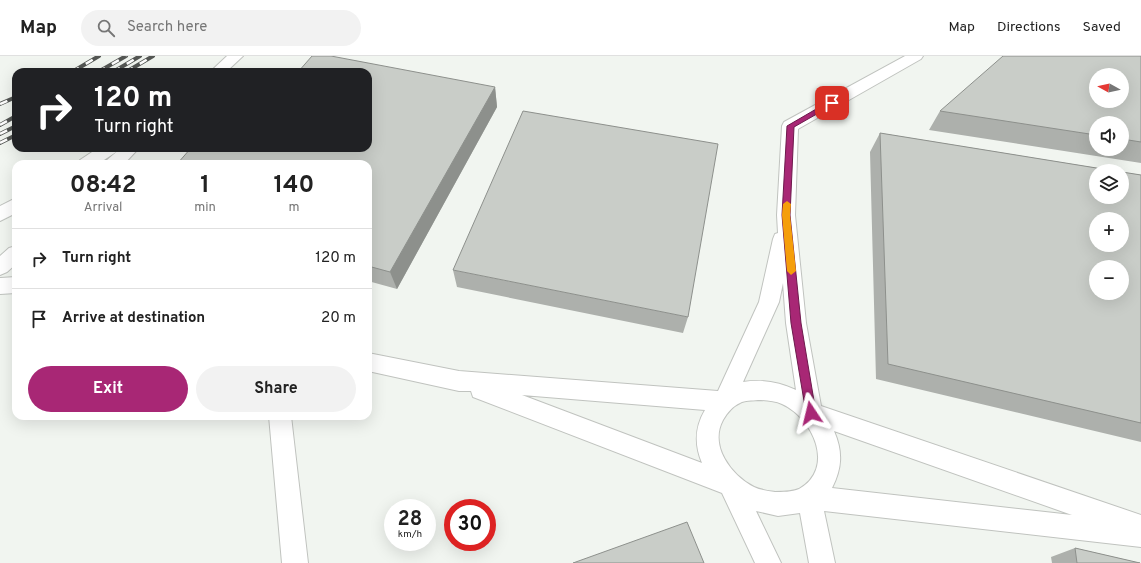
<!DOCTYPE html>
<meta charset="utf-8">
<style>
:root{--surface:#fff;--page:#f2f2f2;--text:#222;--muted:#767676;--line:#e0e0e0;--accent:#a82775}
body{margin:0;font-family:Overpass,sans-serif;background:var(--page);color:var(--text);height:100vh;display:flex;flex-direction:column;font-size:15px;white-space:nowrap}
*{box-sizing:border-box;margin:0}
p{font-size:13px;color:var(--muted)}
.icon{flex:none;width:22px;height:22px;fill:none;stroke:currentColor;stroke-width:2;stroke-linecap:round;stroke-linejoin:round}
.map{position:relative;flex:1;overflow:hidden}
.side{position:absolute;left:12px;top:104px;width:360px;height:260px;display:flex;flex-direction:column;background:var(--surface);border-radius:12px;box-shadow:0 4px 16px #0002}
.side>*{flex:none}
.hud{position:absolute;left:12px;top:12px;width:360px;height:84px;border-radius:12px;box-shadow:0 4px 16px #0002;background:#202124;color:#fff;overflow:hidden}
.needle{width:26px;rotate:278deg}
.tools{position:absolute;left:1089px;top:12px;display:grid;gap:8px}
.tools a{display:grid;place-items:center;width:40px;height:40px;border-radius:50%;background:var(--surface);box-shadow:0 4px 16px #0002;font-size:20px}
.speed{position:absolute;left:384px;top:443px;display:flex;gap:8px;font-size:20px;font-weight:700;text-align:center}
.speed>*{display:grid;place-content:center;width:52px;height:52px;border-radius:50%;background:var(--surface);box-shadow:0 4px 16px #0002;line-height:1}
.speed small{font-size:10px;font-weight:400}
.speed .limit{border:6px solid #d22;background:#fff;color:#111}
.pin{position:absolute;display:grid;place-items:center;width:34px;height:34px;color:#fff;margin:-17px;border-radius:8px;box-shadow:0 2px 6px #0006}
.me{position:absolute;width:44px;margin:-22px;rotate:350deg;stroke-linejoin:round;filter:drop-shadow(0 0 3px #0008)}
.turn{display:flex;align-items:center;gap:14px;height:84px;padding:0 16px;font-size:18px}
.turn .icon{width:52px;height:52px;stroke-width:2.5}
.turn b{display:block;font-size:28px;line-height:34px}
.eta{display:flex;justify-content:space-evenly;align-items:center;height:68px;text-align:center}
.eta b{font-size:24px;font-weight:700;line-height:28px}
.cta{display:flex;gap:8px;margin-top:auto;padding:8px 16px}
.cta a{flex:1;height:46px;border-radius:24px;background:var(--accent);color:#fff;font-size:16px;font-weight:700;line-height:46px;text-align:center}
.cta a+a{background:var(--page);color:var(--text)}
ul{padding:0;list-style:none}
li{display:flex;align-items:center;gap:12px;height:60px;padding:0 16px;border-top:1px solid var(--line)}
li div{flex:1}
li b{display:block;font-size:15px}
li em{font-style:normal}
header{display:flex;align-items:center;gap:24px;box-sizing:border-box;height:56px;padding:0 20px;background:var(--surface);border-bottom:1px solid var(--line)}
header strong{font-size:19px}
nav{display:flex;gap:22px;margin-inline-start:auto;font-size:14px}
.search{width:280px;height:36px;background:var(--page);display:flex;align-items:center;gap:10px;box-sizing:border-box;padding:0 14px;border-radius:22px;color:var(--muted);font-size:15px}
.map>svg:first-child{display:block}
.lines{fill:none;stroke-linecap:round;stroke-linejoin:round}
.street-casing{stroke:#c0c3bf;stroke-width:2}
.street{fill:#fff;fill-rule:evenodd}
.rail-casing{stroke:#535653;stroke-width:4}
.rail{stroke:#fff;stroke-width:2.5;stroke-dasharray:8;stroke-linecap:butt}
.wall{fill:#adb0ac;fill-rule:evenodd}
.shaded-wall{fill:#8d908c}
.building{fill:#c9cdc8;stroke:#8d908c;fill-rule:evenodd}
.route{fill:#a82775;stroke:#6d194c}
.slow{fill:#f59e0b}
</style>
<header>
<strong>Map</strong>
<div class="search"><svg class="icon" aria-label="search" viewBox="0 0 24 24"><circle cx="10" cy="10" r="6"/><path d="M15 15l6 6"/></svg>Search here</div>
<nav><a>Map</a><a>Directions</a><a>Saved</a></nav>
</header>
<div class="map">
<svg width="1141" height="507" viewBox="0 0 1141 507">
<rect width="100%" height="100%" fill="#f1f5f0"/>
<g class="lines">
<g class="street-casing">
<path id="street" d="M 227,0 L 243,0 L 226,16 L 210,16 Z
M 905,0 L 923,0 L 921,3 L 798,73 L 795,159 L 806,267 L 821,350 L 1141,459 L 1141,491 L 824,455 L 835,507 L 809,507 L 800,457 L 778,460 L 756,455 L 781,507 L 755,507 L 722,437 L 473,341 L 471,335 L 459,335 L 368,315 L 368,297 L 459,315 L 718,335 L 759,246 L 773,183 L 775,178 L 778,177 L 777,159 L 782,70 L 784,66 ZM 783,227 L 786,267 L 796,334 C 779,326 762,323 743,326 L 779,246 ZM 522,339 L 705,354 C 695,371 694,388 702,407 ZM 758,344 C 766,344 775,345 782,348 C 813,362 836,412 799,433 C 792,436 782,436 775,436 C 768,435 760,434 754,431 C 731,419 709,390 723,364 C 727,357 733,350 740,347 C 745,344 752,345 758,344 ZM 834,375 L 1072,459 L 832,432 C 842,412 843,396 834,375 Z
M 98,92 L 118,92 L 116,96 L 98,108 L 78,108 L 80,104 Z
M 121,92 L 139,92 L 124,108 L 105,108 L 107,104 Z
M 16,142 L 16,157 L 0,165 L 0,150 Z
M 16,190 L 16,208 L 7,216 L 0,219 L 0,200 L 9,192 Z
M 16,221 L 16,237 L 0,238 L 0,222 Z
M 269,360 L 291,360 L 308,507 L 282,507 Z"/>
</g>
<use href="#street" class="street"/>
<g class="rail-casing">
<path id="rail" d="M 72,16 L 99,0
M 98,16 L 126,0
M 113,16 L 140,0
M 126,16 L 153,0
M 0,48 L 16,41
M 0,69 L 16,60
M 0,78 L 16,70
M 0,87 L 16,79"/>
</g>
<use href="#rail" class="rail"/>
</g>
<path class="wall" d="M 1141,0 L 1141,107 L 929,74 L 940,55 ZM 1096,67 L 1122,67 L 1122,93 L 1096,93 Z
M 495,31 L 497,51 L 397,233 L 368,225 L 368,108 Z
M 880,77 L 1141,119 L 1141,386 L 876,323 L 870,96 Z
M 453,214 L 688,261 L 683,277 L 457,231 Z
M 1075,492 L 1140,507 L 1052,507 L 1051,501 Z"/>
<path class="shaded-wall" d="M 495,31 L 497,51 L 397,233 L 390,216 Z"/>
<path class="building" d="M 312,0 L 331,0 L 495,31 L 390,216 L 368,210 L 368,108 L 177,108 L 191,92 L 368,92 L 368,16 L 298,16 Z
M 1003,0 L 1141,0 L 1141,86 L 1122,83 L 1122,67 L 1096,67 L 1096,79 L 940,55 ZM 1096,19 L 1122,19 L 1122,45 L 1096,45 Z
M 523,55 L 718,88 L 688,261 L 453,214 Z
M 880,77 L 1115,115 L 1096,115 L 1096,141 L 1122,141 L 1122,116 L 1141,119 L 1141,367 L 888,308 ZM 1096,163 L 1122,163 L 1122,189 L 1096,189 ZM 1096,211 L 1122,211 L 1122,237 L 1096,237 Z
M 687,466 L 704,507 L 573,507 Z
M 1075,492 L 1140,507 L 1077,507 Z"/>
<path class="route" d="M 830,45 L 832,45 L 836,47 L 794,71 L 790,159 L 801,267 L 816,357 L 815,361 L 811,362 L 808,361 L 806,357 L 791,267 L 782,159 L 787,70 Z"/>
<path class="slow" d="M 787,145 L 791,148 L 790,159 L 796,215 L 791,219 L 787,215 L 782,159 L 783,148 Z"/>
</svg>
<div class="tools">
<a><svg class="needle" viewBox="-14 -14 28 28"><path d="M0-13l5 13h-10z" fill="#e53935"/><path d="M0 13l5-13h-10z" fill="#767676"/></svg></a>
<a><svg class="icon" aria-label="sound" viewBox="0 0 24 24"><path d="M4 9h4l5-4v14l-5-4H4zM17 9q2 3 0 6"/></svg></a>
<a><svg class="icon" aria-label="layers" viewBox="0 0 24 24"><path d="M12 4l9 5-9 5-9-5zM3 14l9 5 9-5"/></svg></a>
<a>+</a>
<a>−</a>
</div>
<div class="speed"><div>28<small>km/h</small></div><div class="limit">30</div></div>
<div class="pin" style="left:832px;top:47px;background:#d93025"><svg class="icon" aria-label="arrive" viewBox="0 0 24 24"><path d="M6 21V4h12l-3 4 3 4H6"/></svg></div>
<svg class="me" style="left:811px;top:357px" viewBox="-20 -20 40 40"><path d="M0-17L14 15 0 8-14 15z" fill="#a82775" stroke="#fff" stroke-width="4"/></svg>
<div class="hud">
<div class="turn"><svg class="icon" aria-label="right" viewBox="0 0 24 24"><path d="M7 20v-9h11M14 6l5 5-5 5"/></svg><div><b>120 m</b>Turn right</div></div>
</div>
<section class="side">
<div class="eta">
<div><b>08:42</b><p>Arrival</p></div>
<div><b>1</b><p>min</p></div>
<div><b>140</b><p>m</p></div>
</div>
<ul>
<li><svg class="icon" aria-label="right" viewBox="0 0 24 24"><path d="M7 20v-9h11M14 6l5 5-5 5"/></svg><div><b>Turn right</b></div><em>120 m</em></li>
<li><svg class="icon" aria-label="arrive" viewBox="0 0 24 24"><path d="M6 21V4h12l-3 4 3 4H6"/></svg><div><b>Arrive at destination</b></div><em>20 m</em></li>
</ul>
<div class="cta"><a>Exit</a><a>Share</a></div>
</section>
</div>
